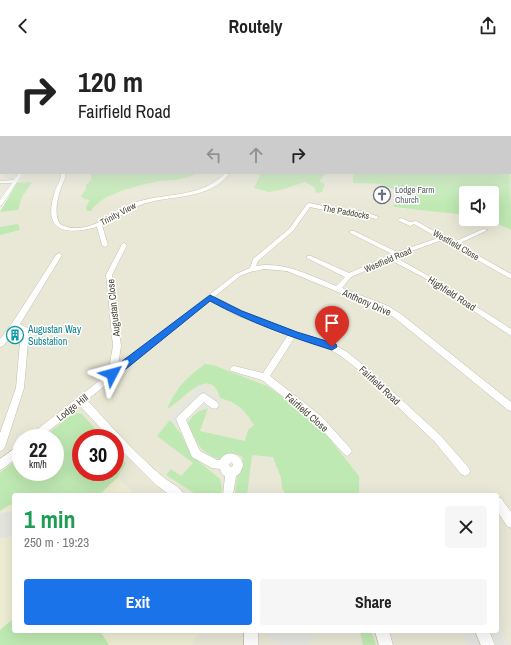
<!DOCTYPE html>
<meta charset="utf-8">
<style>
:root{--surface:#fff;--page:#f6f6f6;--text:#222;--muted:#767676;--accent:#1a73e8}
body{margin:0;font-family:"Archivo Narrow",sans-serif;background:var(--page);color:var(--text);height:100vh;display:flex;flex-direction:column;font-size:15px;white-space:nowrap}
*{box-sizing:border-box;margin:0}
p{font-size:13px;color:var(--muted)}
.icon{flex:none;width:22px;height:22px;fill:none;stroke:currentColor;stroke-width:2;stroke-linecap:round;stroke-linejoin:round}
.map{position:relative;flex:1;overflow:hidden}
.sheet{position:absolute;left:12px;top:441px;width:487px;height:140px;display:flex;flex-direction:column;background:var(--surface);border-radius:4px;box-shadow:0 4px 16px #0002}
.sheet>*{flex:none}
.guide{position:absolute;left:0px;top:0px;width:511px;height:122px;box-shadow:0 4px 16px #0002;background:#fff;color:var(--text);overflow:hidden}
.buttons{position:absolute;left:459px;top:134px;display:grid;gap:8px}
.buttons a{display:grid;place-items:center;width:40px;height:40px;border-radius:4px;background:var(--surface);box-shadow:0 4px 16px #0002;font-size:20px}
.speed{position:absolute;left:12px;top:377px;display:flex;gap:8px;font-size:20px;font-weight:700;text-align:center}
.speed>*{display:grid;place-content:center;width:52px;height:52px;border-radius:50%;background:var(--surface);box-shadow:0 4px 16px #0002;line-height:1}
.speed small{font-size:10px;font-weight:400}
.speed .limit{border:6px solid #d22;background:#fff;color:#111}
.pin{position:absolute;display:grid;place-items:center;width:34px;height:34px;color:#fff;margin:-41px -17px;border-radius:50% 50% 50% 0;rotate:-45deg;box-shadow:0 0 4px #0007}
.pin .icon{rotate:45deg}
.me{position:absolute;width:44px;margin:-22px;rotate:51deg;stroke-linejoin:round;filter:drop-shadow(0 0 3px #0008)}
.turn{display:flex;align-items:center;gap:14px;height:84px;padding:0 12px;font-size:18px}
.turn .icon{width:52px;height:52px;stroke-width:2.5}
.turn b{display:block;font-size:28px;line-height:34px}
.lanes{display:flex;align-items:center;height:38px;padding:0 12px;background:#0003;justify-content:center;gap:20px;direction:ltr}
.lanes .off{opacity:.35}
.round{display:grid;place-items:center;flex:none;width:42px;height:42px;border-radius:4px;background:var(--page)}
.overview{display:flex;align-items:center;justify-content:space-between;height:68px;padding:0 12px}
h1{font-size:24px;font-weight:700;line-height:30px;color:#1e9e55}
.cta{display:flex;gap:8px;margin-top:auto;padding:8px 12px}
.cta a{flex:1;height:46px;border-radius:4px;background:var(--accent);color:#fff;font-size:16px;font-weight:700;line-height:46px;text-align:center}
.cta a+a{background:var(--page);color:var(--text)}
header{display:flex;justify-content:space-between;align-items:center;height:52px;padding:0 12px;background:var(--surface);font-size:18px;font-weight:700}
.map>svg:first-child{display:block}
.residential{fill:#e9e8d7;fill-rule:evenodd}
.education{fill:#edeed3}
.green{fill:#bfe9b2}
.parking{fill:#e6e6e1}
.lines{fill:none;stroke-linecap:round;stroke-linejoin:round}
.minor-casing{stroke:#c0c0ab;stroke-width:1}
.minor{fill:#fff;fill-rule:evenodd}
.route{fill:#1a73e8;stroke:#114b97}
.labels{text-anchor:middle;stroke-width:3;stroke-linejoin:round;paint-order:stroke}
.far-worship-label{font-size:9px;fill:#5b616d;stroke:#fff;text-anchor:start}
.far-street-label{font-size:9px;fill:#494737;stroke:#fff}
.street-label{font-size:10px;fill:#494737;stroke:#fff}
.culture-label{font-size:10px;fill:#0d838f;stroke:#fff;text-anchor:start}
</style>
<header><svg class="icon" aria-label="back" viewBox="0 0 24 24"><path d="M15 5l-7 7 7 7"/></svg>Routely<svg class="icon" aria-label="share" viewBox="0 0 24 24"><path d="M12 15V3M7 8l5-5 5 5M5 13v7h14v-7"/></svg></header>
<div class="map">
<svg width="511" height="593" viewBox="0 0 511 593">
<rect width="100%" height="100%" fill="#f5f5e9"/>
<path class="residential" d="M 0,71 L 1,121 L 18,121 L 0,147 Z
M 25,121 L 261,121 L 254,136 L 284,137 L 305,130 L 314,135 L 326,121 L 353,121 L 353,131 L 381,132 L 399,140 L 414,143 L 418,149 L 396,150 L 393,155 L 406,157 L 415,156 L 458,161 L 466,163 L 466,167 L 485,167 L 511,178 L 511,593 L 0,593 L 0,159 ZM 21,386 L 55,386 L 55,420 L 21,420 ZM 81,386 L 115,386 L 115,420 L 81,420 ZM 14,443 L 497,443 L 497,579 L 14,579 Z"/>
<path class="education" d="M 118,425 L 135,443 L 99,443 L 106,435 Z
M 14,452 L 14,579 L 199,579 L 192,593 L 0,593 L 0,459 L 9,453 Z"/>
<path class="green" d="M 510,71 L 511,178 L 485,167 L 492,167 L 492,141 L 466,141 L 466,163 L 393,155 L 396,150 L 417,149 L 414,143 L 399,140 L 381,132 L 353,131 L 353,121 L 510,121 Z
M 91,121 L 196,121 C 187,128 172,128 160,129 C 141,133 101,141 91,159 L 87,159 L 86,155 L 90,148 L 84,147 L 81,144 L 86,137 L 86,133 L 91,128 Z
M 261,121 L 326,121 L 319,129 L 325,132 L 322,140 L 316,141 L 314,135 L 305,130 L 284,137 L 269,140 L 254,136 Z
M 32,130 L 22,145 L 18,158 L 0,160 L 17,131 Z
M 18,172 L 20,178 L 0,183 L 0,175 Z
M 205,312 L 213,313 L 267,334 L 287,348 L 311,368 L 325,381 L 359,424 L 359,443 L 286,443 L 282,436 L 281,426 L 273,405 L 252,403 L 247,443 L 235,443 L 237,425 L 243,413 L 243,406 C 234,399 228,399 220,407 C 201,403 195,388 188,371 C 193,362 198,359 208,356 L 200,379 L 245,389 L 248,378 L 254,373 C 243,356 239,352 220,346 C 210,311 182,350 167,357 C 177,335 186,326 205,312 Z
M 77,361 L 82,362 L 103,386 L 81,386 L 81,420 L 115,420 L 115,399 L 126,411 L 118,425 L 99,443 L 14,443 L 14,452 L 9,453 L 0,459 L 0,421 L 21,404 L 21,420 L 55,420 L 55,386 L 43,386 L 70,364 Z
M 170,368 L 181,382 L 191,403 L 220,427 L 222,436 L 221,443 L 197,443 L 166,423 L 171,417 L 181,424 L 193,411 L 157,384 Z
M 14,566 L 14,579 L 100,579 L 109,593 L 0,593 L 0,578 Z
M 360,579 L 371,579 L 376,593 L 363,593 Z"/>
<path class="parking" d="M 200,333 L 222,349 L 213,357 L 208,356 L 198,359 L 192,364 L 188,371 L 176,374 L 170,368 Z
M 14,459 L 14,484 L 0,486 L 0,461 Z
M 497,569 L 508,593 L 467,593 L 461,579 L 497,579 Z
M 264,579 L 314,579 L 309,593 L 280,593 L 264,582 Z"/>
<g class="lines">
<g class="minor-casing">
<path id="minor" d="M 0,74 L 1,74 L 1,76 L 0,76 Z
M 19,121 L 23,121 L 2,153 L 0,154 L 0,148 L 12,131 L 0,131 L 0,129 L 14,128 Z
M 61,121 L 65,121 C 66,126 64,129 62,133 C 58,144 53,162 60,172 C 87,187 116,157 140,149 C 169,141 203,145 225,121 L 230,121 C 208,149 174,142 143,152 C 128,157 116,168 102,173 L 108,193 L 105,195 L 102,193 L 97,175 C 63,184 42,178 55,139 C 57,133 62,127 61,121 Z
M 309,151 L 347,159 L 362,159 L 379,165 L 376,167 L 362,163 L 347,163 L 310,155 L 293,179 L 258,209 L 256,214 C 284,209 311,224 336,234 L 345,225 L 307,206 L 307,204 L 311,204 L 349,221 L 392,202 L 350,181 L 350,179 L 354,179 L 397,200 L 438,186 L 414,172 L 410,174 L 399,169 L 398,168 L 401,166 L 410,170 L 416,169 L 454,190 L 483,177 L 488,178 L 458,192 L 511,222 L 511,227 L 442,188 L 395,205 L 427,223 L 511,277 L 511,284 L 423,225 L 390,208 L 351,225 L 342,236 L 388,254 L 401,262 L 511,350 L 511,359 L 508,358 L 395,266 L 382,258 L 287,219 L 264,217 L 250,220 L 240,224 L 214,245 L 242,259 L 296,280 L 335,293 L 347,300 L 367,316 L 440,383 L 469,416 L 470,419 L 469,422 L 465,424 L 461,422 L 434,389 L 361,320 L 341,304 L 329,297 L 295,285 L 270,324 L 321,364 L 350,396 L 352,399 L 350,402 L 347,404 L 344,402 L 315,370 L 262,328 L 231,319 L 230,317 L 231,315 L 234,314 L 263,321 L 288,283 L 236,263 L 210,249 L 87,348 C 112,375 136,402 163,425 C 170,431 181,435 184,443 L 170,443 L 156,433 L 115,392 L 115,386 L 110,386 L 80,354 L 40,386 L 28,386 L 30,383 L 108,322 L 113,294 L 106,223 L 122,192 L 124,191 L 127,193 L 112,223 L 121,294 L 118,314 L 236,222 L 250,216 L 253,207 L 289,177 L 307,152 Z
M 59,201 L 62,203 L 20,272 L 28,276 L 29,278 L 24,336 L 5,395 L 3,398 L 0,399 L 0,381 L 16,336 L 21,279 L 16,278 L 3,294 L 0,295 L 0,287 L 11,273 L 56,203 Z
M 204,341 L 217,350 L 219,353 L 217,356 C 212,358 209,354 204,350 L 186,368 L 200,399 L 217,408 L 220,408 C 227,396 243,402 243,414 L 240,421 L 236,424 L 233,443 L 223,443 L 225,424 L 222,422 L 220,417 L 212,416 L 192,405 L 176,367 L 178,364 L 201,342 ZM 232,410 L 233,414 L 230,415 L 229,412 Z
M 21,392 L 21,402 L 4,416 L 0,418 L 0,407 Z
M 497,445 L 501,446 L 511,460 L 511,476 L 507,474 L 497,459 Z
M 244,579 L 258,579 L 258,593 L 244,593 Z
M 375,579 L 389,579 L 393,593 L 379,593 Z
M 475,579 L 489,579 L 495,593 L 481,593 Z"/>
</g>
<use href="#minor" class="minor"/>
</g>
<linearGradient id="sky" x2="0" y2="1"><stop stop-color="#8db7ec"/><stop offset="0.46" stop-color="#fafaf5"/><stop offset="1" stop-color="#fafaf5" stop-opacity="0"/></linearGradient>
<rect width="511" height="154" fill="url(#sky)"/>
<path class="route" d="M 210,243 L 242,259 L 297,280 L 336,292 L 337,295 L 332,298 C 290,285 249,270 210,249 L 116,325 L 109,325 L 108,322 L 109,319 Z"/>
<defs>
<g id="church-ring" transform="scale(0.9)"><circle r="9.5" fill="#fff" stroke="#6b7280" stroke-width="1.5"/><path d="M-1.2-6h2.4v3.5h3.3v2.4h-3.3V6h-2.4V-.1h-3.3v-2.4h3.3Z" fill="#6b7280"/></g>
<g id="building-ring" transform="scale(0.9)"><circle r="9.5" fill="#fff" stroke="#0f9aa8" stroke-width="1.5"/><path d="M-4-6H4V6H1V3H-1V6H-4ZM-2.5-4.3h1.7v1.8h-1.7ZM.8-4.3h1.7v1.8H.8ZM-2.5-1h1.7V.8h-1.7ZM.8-1h1.7V.8H.8Z" fill="#0f9aa8"/></g>
</defs>
<g fill-rule="evenodd">
<use href="#church-ring" x="382" y="143"/>
<use href="#building-ring" x="15" y="283"/>
</g>
<g class="labels">
<g class="far-worship-label">
<text x="395" y="141">Lodge Farm<tspan x="395" dy="10">Church</tspan></text>
</g>
<g class="far-street-label">
<text transform="translate(346 160) rotate(10)" y="3">The Paddocks</text>
<text transform="translate(118 162) rotate(-28)" y="3">Trinity View</text>
<text transform="translate(456 193) rotate(30)" y="3">Westfield Close</text>
<text transform="translate(388 208) rotate(-23)" y="3">Westfield Road</text>
</g>
<g class="street-label">
<text transform="translate(452 241) rotate(33)" y="4">Highfield Road</text>
<text transform="translate(367 250) rotate(24)" y="4">Anthony Drive</text>
<text transform="translate(113 256) rotate(-96)" y="4">Augustan Close</text>
<text transform="translate(380 333) rotate(43)" y="4">Fairfield Road</text>
<text transform="translate(72 355) rotate(-38)" y="4">Lodge Hill</text>
<text transform="translate(307 360) rotate(41)" y="4">Fairfield Close</text>
</g>
<g class="culture-label">
<text x="28" y="281">Augustan Way<tspan x="28" dy="12">Substation</tspan></text>
</g>
</g>
</svg>
<div class="buttons">
<a><svg class="icon" aria-label="sound" viewBox="0 0 24 24"><path d="M4 9h4l5-4v14l-5-4H4zM17 9q2 3 0 6"/></svg></a>
</div>
<div class="speed"><div>22<small>km/h</small></div><div class="limit">30</div></div>
<div class="pin" style="left:332px;top:295px;background:#d93025"><svg class="icon" aria-label="arrive" viewBox="0 0 24 24"><path d="M6 21V4h12l-3 4 3 4H6"/></svg></div>
<svg class="me" style="left:112px;top:322px" viewBox="-20 -20 40 40"><path d="M0-17L14 15 0 8-14 15z" fill="#1a73e8" stroke="#fff" stroke-width="4"/></svg>
<div class="guide">
<div class="turn"><svg class="icon" aria-label="right" viewBox="0 0 24 24"><path d="M7 20v-9h11M14 6l5 5-5 5"/></svg><div><b>120 m</b>Fairfield Road</div></div>
<div class="lanes"><svg class="icon off" aria-label="left" viewBox="0 0 24 24"><path d="M17 20v-9H6M10 6l-5 5 5 5"/></svg><svg class="icon off" aria-label="ahead" viewBox="0 0 24 24"><path d="M12 20V5M6 11l6-6 6 6"/></svg><svg class="icon" aria-label="right" viewBox="0 0 24 24"><path d="M7 20v-9h11M14 6l5 5-5 5"/></svg></div>
</div>
<section class="sheet">
<div class="overview"><div><h1>1 min</h1><p>250 m · 19:23</p></div><a class="round"><svg class="icon" aria-label="close" viewBox="0 0 24 24"><path d="M6 6l12 12M18 6L6 18"/></svg></a></div>
<div class="cta"><a>Exit</a><a>Share</a></div>
</section>
</div>
